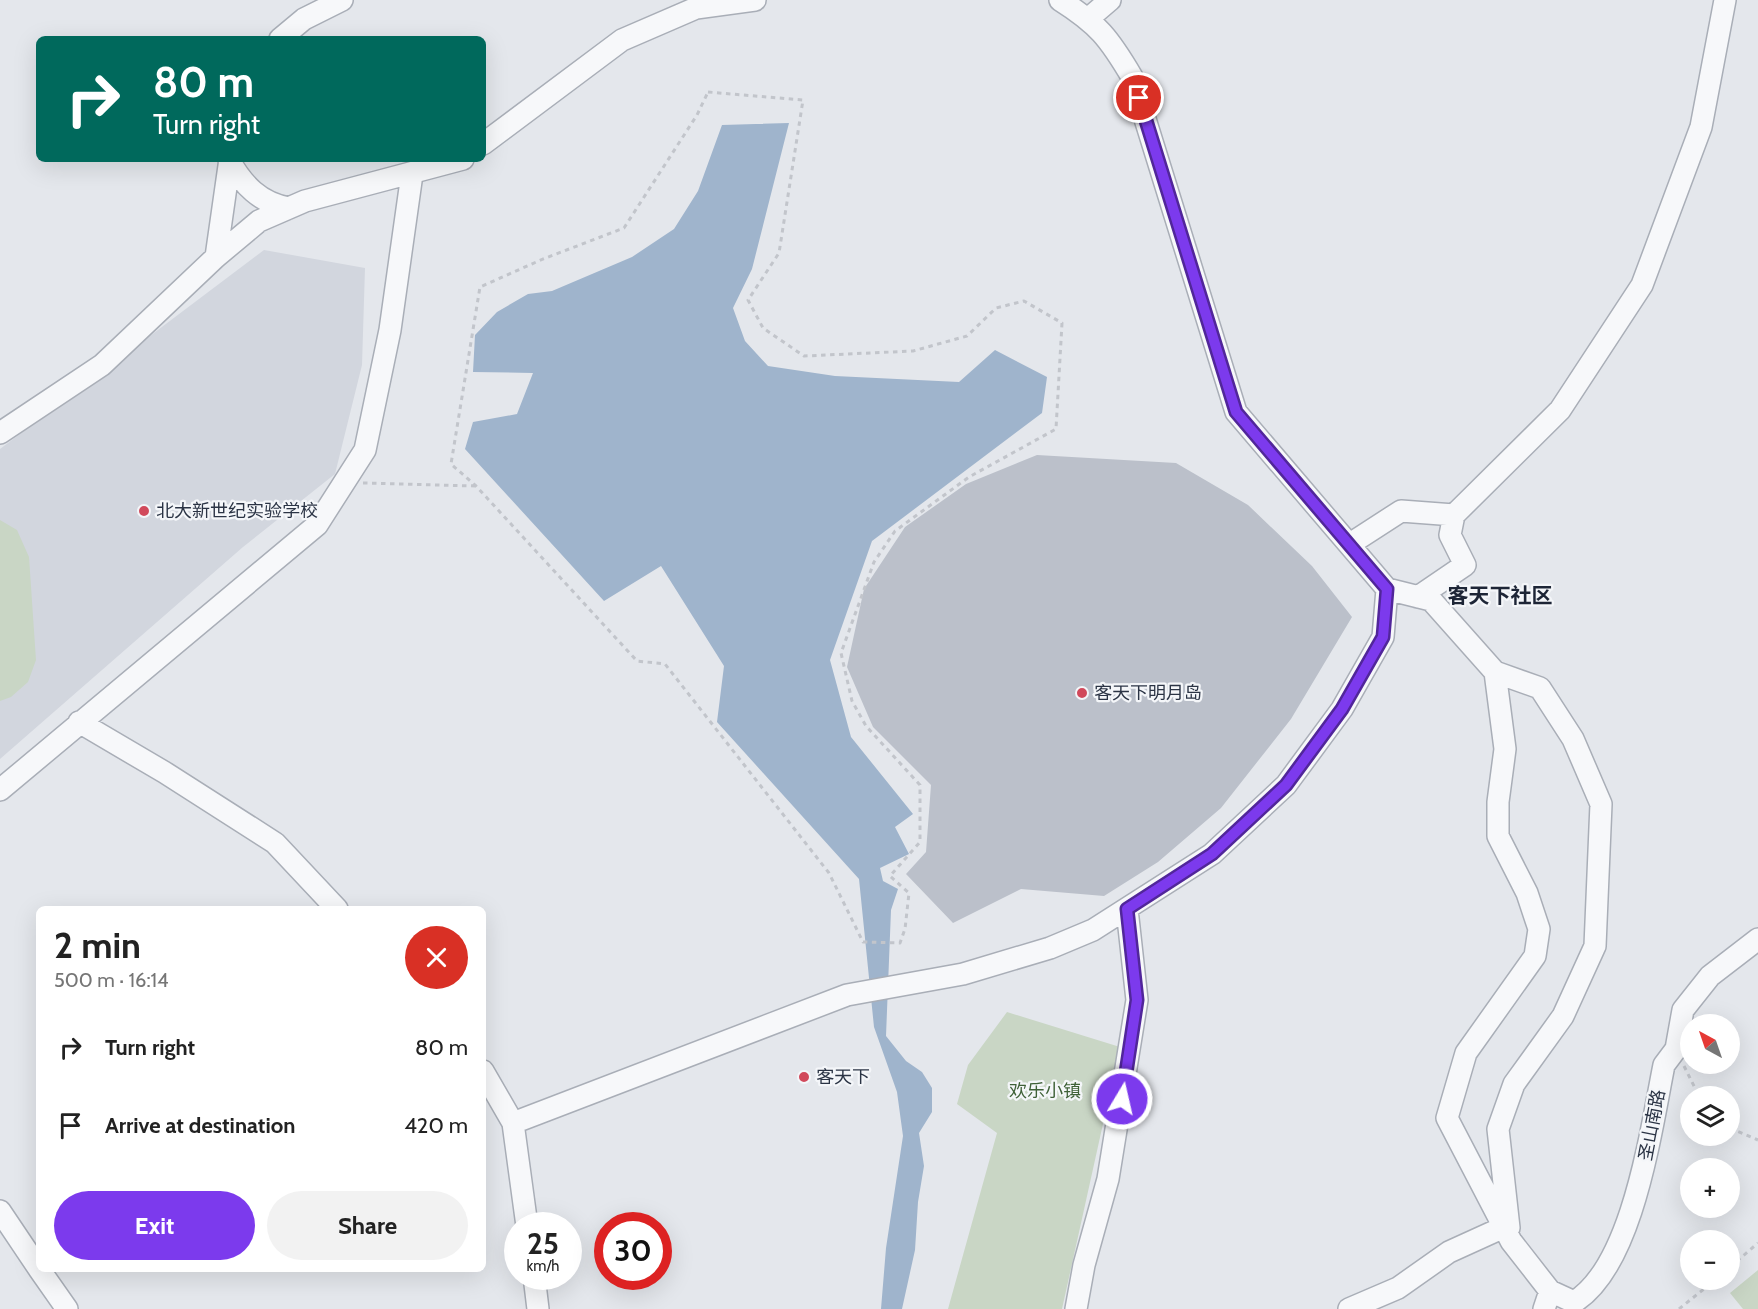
<!DOCTYPE html>
<meta charset="utf-8">
<style>
:root{--surface:#fff;--page:#f2f2f2;--text:#222;--muted:#767676;--accent:#7c3aed}
body{margin:0;font-family:Cabin,"Noto Sans SC",sans-serif;background:var(--page);color:var(--text);height:100vh;display:flex;flex-direction:column;font-size:22px;white-space:nowrap}
*{box-sizing:border-box;margin:0}
p{font-size:20px;color:var(--muted)}
.icon{flex:none;width:33px;height:33px;fill:none;stroke:currentColor;stroke-width:2;stroke-linecap:round;stroke-linejoin:round}
.map{position:relative;flex:1;overflow:hidden}
.panel{position:absolute;left:36px;top:906px;width:450px;height:366px;display:flex;flex-direction:column;background:var(--surface);border-radius:9px;box-shadow:0 6px 24px #0002}
.panel>*{flex:none}
.guide{position:absolute;left:36px;top:36px;width:450px;height:126px;border-radius:9px;box-shadow:0 6px 24px #0002;background:#00695c;color:#fff;overflow:hidden}
.needle{width:39px;rotate:320deg}
.fabs{position:absolute;left:1680px;top:1014px;display:grid;gap:12px}
.fabs a{display:grid;place-items:center;width:60px;height:60px;border-radius:50%;background:var(--surface);box-shadow:0 6px 24px #0002;font-size:30px}
.speed{position:absolute;left:504px;top:1212px;display:flex;gap:12px;font-size:30px;font-weight:700;text-align:center}
.speed>*{display:grid;place-content:center;width:78px;height:78px;border-radius:50%;background:var(--surface);box-shadow:0 6px 24px #0002;line-height:1}
.speed small{font-size:15px;font-weight:400}
.speed .limit{border:9px solid #d22;background:#fff;color:#111}
.pin{position:absolute;display:grid;place-items:center;width:51px;height:51px;color:#fff;margin:-26px;border:3px solid #fff;border-radius:50%;box-shadow:0 2px 6px #0007}
.me{position:absolute;width:66px;margin:-33px;rotate:9deg;stroke-linejoin:round;filter:drop-shadow(0 0 4px #0008)}
.turn{display:flex;align-items:center;gap:21px;height:126px;padding:0 18px;font-size:27px}
.turn .icon{width:78px;height:78px;stroke-width:2.5}
.turn b{display:block;font-size:42px;line-height:51px}
.round{display:grid;place-items:center;flex:none;width:63px;height:63px;border-radius:32px;background:var(--page)}
.head{display:flex;align-items:center;justify-content:space-between;height:102px;padding:0 18px}
h1{font-size:36px;font-weight:800;line-height:45px}
.action{display:flex;gap:12px;margin-top:auto;padding:12px 18px}
.action a{flex:1;height:69px;border-radius:36px;background:var(--accent);color:#fff;font-size:24px;font-weight:800;line-height:69px;text-align:center}
.action a+a{background:var(--page);color:var(--text)}
ul{padding:0;list-style:none}
li{display:flex;align-items:center;gap:18px;height:78px;padding:0 18px}
li div{flex:1}
li b{display:block;font-size:22px}
li em{font-style:normal}
.map>svg:first-child{display:block}
.built{fill:#d2d6de}
.green{fill:#c9d6c5}
.water{fill:#9fb4cc}
.building{fill:#bbc0ca}
.lines{fill:none;stroke-linecap:round;stroke-linejoin:round}
.minor-casing{stroke:#a9aeb7;stroke-width:24}
.path{stroke:#c2c5cb;stroke-width:3;stroke-dasharray:4.5 4.5;stroke-linecap:butt}
.minor{stroke:#f7f8fa;stroke-width:21}
.route-casing{stroke:#51269a;stroke-width:15}
.route{stroke:#7c3aed;stroke-width:10}
.poi-dot{fill:#d1495b;stroke:#f4f6f9;stroke-width:2}
.labels{text-anchor:middle;stroke-width:4.5;stroke-linejoin:round;paint-order:stroke}
.poi-label{font-size:18px;fill:#2b3445;stroke:#f4f6f9;text-anchor:start}
.park-label{font-size:18px;fill:#3f6138;stroke:#f4f6f9}
.street-label{font-size:18px;fill:#2b3445;stroke:#f4f6f9}
.quarter-label{font-size:21px;font-weight:bold;fill:#1d2536;stroke:#f4f6f9}
</style>
<div class="map">
<svg width="1758" height="1309" viewBox="0 0 1758 1309">
<rect width="100%" height="100%" fill="#e4e7ec"/>
<path class="built" d="M 264,250 L 365,268 L 362,365 L 335,474 L 243,547 L 0,759 L 0,449 Z"/>
<path class="green" d="M 0,520 L 17,530 L 29,557 L 36,660 L 28,682 L 11,697 L 0,701 Z
M 1007,1012 L 1120,1047 L 1062,1309 L 948,1309 L 997,1133 L 957,1104 L 968,1065 Z
M 1758,1270 L 1758,1309 L 1743,1309 L 1730,1293 Z"/>
<path class="water" d="M 789,123 L 752,269 L 733,308 L 745,341 L 768,366 L 835,376 L 959,382 L 995,350 L 1047,377 L 1042,413 L 872,541 L 830,660 L 851,737 L 913,814 L 895,827 L 909,854 L 880,868 L 883,881 L 898,889 L 891,910 L 886,1036 L 906,1061 L 922,1072 L 932,1088 L 932,1112 L 919,1133 L 924,1166 L 918,1202 L 915,1250 L 902,1309 L 881,1309 L 886,1248 L 903,1136 L 897,1092 L 874,1027 L 859,879 L 717,722 L 724,666 L 661,566 L 604,601 L 465,449 L 473,422 L 517,414 L 533,373 L 473,372 L 475,335 L 497,312 L 528,294 L 552,291 L 632,257 L 674,229 L 698,191 L 722,125 Z"/>
<path class="building" d="M 1037,455 L 1176,463 L 1248,505 L 1312,566 L 1352,617 L 1291,719 L 1221,808 L 1158,862 L 1104,896 L 1021,889 L 953,923 L 906,874 L 926,852 L 931,785 L 873,727 L 847,667 L 864,589 L 905,527 L 966,484 Z"/>
<g class="lines">
<g class="minor-casing">
<path id="minor" d="M 1060,0 C 1098,24 1109,38 1132,77 L 1236,412 L 1387,589 L 1431,600 L 1495,672 L 1505,749 L 1498,802 L 1498,836 L 1527,893 L 1539,929 L 1535,956 L 1466,1053 L 1447,1118 L 1511,1241 L 1550,1291 L 1544,1309
M 1089,18 L 1110,0
M 280,39 L 304,19 L 342,0
M 483,144 L 622,40 L 696,8 L 755,0
M 229,160 C 243,185 260,203 289,208
M 216,257 L 230,159
M 0,433 L 102,365 L 216,257 L 259,221 L 305,201 L 463,159
M 1350,544 L 1401,511 L 1454,515
M 1418,597 L 1465,565 L 1450,535 L 1454,515 L 1560,410 L 1642,285 L 1701,127 L 1725,0
M 1495,672 L 1540,688 L 1573,739 L 1601,804 L 1595,946 L 1563,1016 L 1514,1084 L 1498,1129 L 1509,1228
M 79,722 L 164,772 L 275,843 L 337,909
M 0,790 L 317,525 L 365,450 L 390,330 L 412,174
M 483,1071 L 513,1123 L 527,1226
M 513,1123 L 847,995 L 963,974 L 1050,948 L 1093,930 L 1212,854 L 1286,785 L 1342,709 L 1383,637 L 1387,589
M 0,1211 L 39,1269
M 39,1269 L 67,1309
M 534,1276 L 538,1309
M 1550,1291 L 1574,1302 C 1633,1266 1651,1129 1664,1065 L 1676,1049 L 1683,1010 L 1710,976 L 1758,939
M 1076,1309 L 1084,1265 L 1108,1179 L 1137,1000 L 1127,909
M 1349,1309 L 1398,1288 L 1449,1252 L 1504,1227"/>
</g>
<path class="path" d="M 708,92 L 803,100 L 779,253 L 748,300 L 763,328 L 804,356 L 913,351 L 967,336 L 996,308 L 1024,301 L 1062,323 L 1056,429 L 969,477 L 895,531 L 874,562 L 841,653 L 852,701 L 866,726 L 920,785 L 920,842 L 890,876 L 909,893 L 905,929 L 900,943 L 863,942 L 829,873 L 665,664 L 637,661 L 476,486 L 451,464 L 480,287 L 543,259 L 624,228 L 697,115 Z
M 363,483 L 476,486
M 1684,1066 L 1699,1096
M 1730,1128 L 1758,1140
M 1730,1267 L 1758,1243
M 1679,1309 L 1715,1280"/>
<use href="#minor" class="minor"/>
</g>
<g class="lines">
<g class="route-casing">
<path id="route" d="M 1122,1099 L 1137,1000 L 1127,909 L 1212,854 L 1286,785 L 1342,709 L 1383,637 L 1387,589 L 1236,412 L 1139,98"/>
</g>
<use href="#route" class="route"/>
</g>
<g class="poi-dot">
<circle cx="144" cy="511" r="6"/>
<circle cx="1082" cy="693" r="6"/>
<circle cx="804" cy="1077" r="6"/>
</g>
<g class="labels">
<g class="poi-label">
<text x="156" y="517">北大新世纪实验学校</text>
<text x="1094" y="699">客天下明月岛</text>
<text x="816" y="1083">客天下</text>
</g>
<g class="park-label">
<text x="1045" y="1097">欢乐小镇</text>
</g>
<g class="street-label">
<text transform="translate(1652 1125) rotate(-79)" y="6">圣山南路</text>
</g>
<g class="quarter-label">
<text x="1500" y="603">客天下社区</text>
</g>
</g>
</svg>
<div class="fabs">
<a><svg class="needle" viewBox="-14 -14 28 28"><path d="M0-13l5 13h-10z" fill="#e53935"/><path d="M0 13l5-13h-10z" fill="#767676"/></svg></a>
<a><svg class="icon" aria-label="layers" viewBox="0 0 24 24"><path d="M12 4l9 5-9 5-9-5zM3 14l9 5 9-5"/></svg></a>
<a>+</a>
<a>−</a>
</div>
<div class="speed"><div>25<small>km/h</small></div><div class="limit">30</div></div>
<div class="pin" style="left:1139px;top:98px;background:#d93025"><svg class="icon" aria-label="arrive" viewBox="0 0 24 24"><path d="M6 21V4h12l-3 4 3 4H6"/></svg></div>
<svg class="me" style="left:1122px;top:1099px" viewBox="-20 -20 40 40"><circle r="17" fill="#7c3aed" stroke="#fff" stroke-width="3"/><path d="M0-11L8 9 0 5-8 9z" fill="#fff"/></svg>
<div class="guide">
<div class="turn"><svg class="icon" aria-label="right" viewBox="0 0 24 24"><path d="M7 20v-9h11M14 6l5 5-5 5"/></svg><div><b>80 m</b>Turn right</div></div>
</div>
<section class="panel">
<div class="head"><div><h1>2 min</h1><p>500 m · 16:14</p></div><a class="round" style="background:#d93025;color:#fff"><svg class="icon" aria-label="close" viewBox="0 0 24 24"><path d="M6 6l12 12M18 6L6 18"/></svg></a></div>
<ul>
<li><svg class="icon" aria-label="right" viewBox="0 0 24 24"><path d="M7 20v-9h11M14 6l5 5-5 5"/></svg><div><b>Turn right</b></div><em>80 m</em></li>
<li><svg class="icon" aria-label="arrive" viewBox="0 0 24 24"><path d="M6 21V4h12l-3 4 3 4H6"/></svg><div><b>Arrive at destination</b></div><em>420 m</em></li>
</ul>
<div class="action"><a>Exit</a><a>Share</a></div>
</section>
</div>
